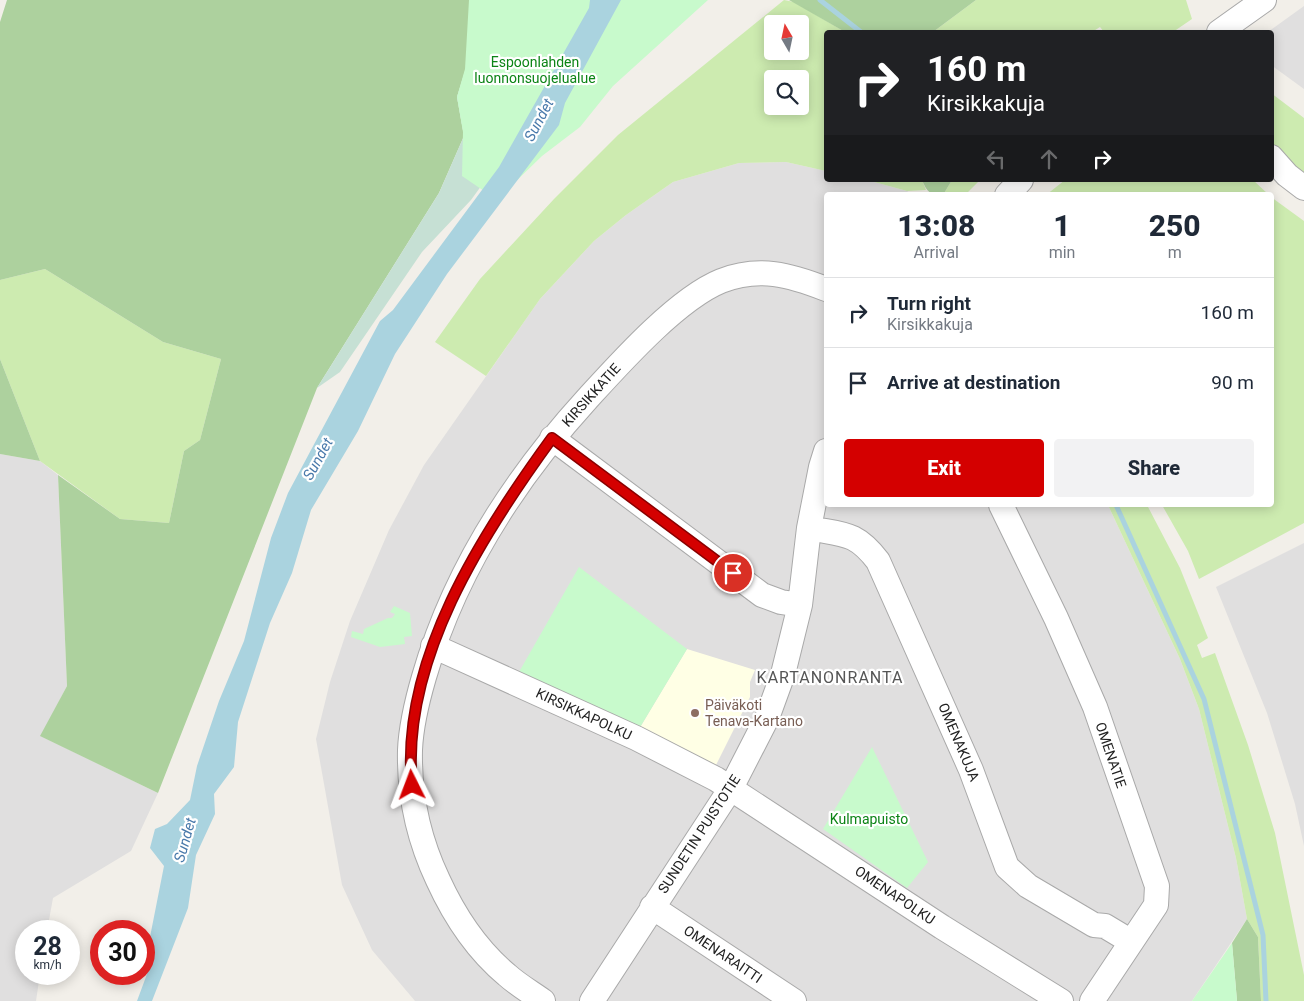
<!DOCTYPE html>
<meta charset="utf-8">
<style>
:root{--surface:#fff;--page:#f2f2f3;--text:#1f2937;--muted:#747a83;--line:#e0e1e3;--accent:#d40000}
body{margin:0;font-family:Roboto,sans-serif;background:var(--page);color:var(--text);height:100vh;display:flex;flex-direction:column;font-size:19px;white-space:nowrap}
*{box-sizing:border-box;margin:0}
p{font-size:16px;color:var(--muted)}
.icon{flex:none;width:28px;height:28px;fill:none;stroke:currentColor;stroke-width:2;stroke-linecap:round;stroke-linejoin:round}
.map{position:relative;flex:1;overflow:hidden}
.drawer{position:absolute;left:824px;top:192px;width:450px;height:315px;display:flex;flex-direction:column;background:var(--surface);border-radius:5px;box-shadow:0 2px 12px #0003}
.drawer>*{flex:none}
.guide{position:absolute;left:824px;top:30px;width:450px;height:152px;border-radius:5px;box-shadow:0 2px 12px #0003;background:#202124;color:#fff;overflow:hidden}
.needle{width:32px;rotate:351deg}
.buttons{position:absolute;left:764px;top:15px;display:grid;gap:10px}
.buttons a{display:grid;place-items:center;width:45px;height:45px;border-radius:5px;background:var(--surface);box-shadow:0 2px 12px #0003;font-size:25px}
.speed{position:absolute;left:15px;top:920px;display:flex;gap:10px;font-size:25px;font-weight:700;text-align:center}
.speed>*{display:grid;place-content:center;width:65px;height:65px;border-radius:50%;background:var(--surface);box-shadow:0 2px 12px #0003;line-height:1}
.speed small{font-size:12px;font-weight:400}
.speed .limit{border:8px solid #d22;background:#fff;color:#111}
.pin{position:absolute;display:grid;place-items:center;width:42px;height:42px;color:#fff;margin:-21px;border:2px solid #fff;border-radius:50%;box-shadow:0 1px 5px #0007}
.me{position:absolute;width:55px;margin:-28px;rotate:357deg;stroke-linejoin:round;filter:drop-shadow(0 0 4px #0008)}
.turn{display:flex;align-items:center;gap:18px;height:105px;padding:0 20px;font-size:22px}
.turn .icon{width:65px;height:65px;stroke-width:2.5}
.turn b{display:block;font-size:35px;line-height:42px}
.lanes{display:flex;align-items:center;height:48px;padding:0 20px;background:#0003;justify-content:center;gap:25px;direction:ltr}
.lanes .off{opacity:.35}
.eta{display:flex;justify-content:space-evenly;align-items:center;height:85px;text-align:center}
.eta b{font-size:30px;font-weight:800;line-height:35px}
.button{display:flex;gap:10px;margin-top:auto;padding:10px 20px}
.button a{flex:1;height:58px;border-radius:5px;background:var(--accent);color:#fff;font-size:20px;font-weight:800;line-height:58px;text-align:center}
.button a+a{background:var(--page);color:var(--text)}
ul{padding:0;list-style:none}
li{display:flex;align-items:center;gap:15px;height:70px;padding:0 20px;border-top:1px solid var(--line)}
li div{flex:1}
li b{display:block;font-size:19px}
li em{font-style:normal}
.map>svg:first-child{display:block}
.residential{fill:#e0dfdf}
.education{fill:#ffffe5}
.grass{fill:#cdebb0;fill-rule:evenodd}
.forest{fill:#add19e}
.wetland{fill:#c6e0d4}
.park{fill:#c8facc}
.water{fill:#aad3df}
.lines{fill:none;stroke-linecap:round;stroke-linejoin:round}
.stream{stroke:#aad3df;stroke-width:5}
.minor-casing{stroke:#a9a9a9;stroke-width:26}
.minor{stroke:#fff;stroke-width:24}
.route-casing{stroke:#8a0000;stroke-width:12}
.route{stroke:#d40000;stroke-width:9}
.education-dot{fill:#8d6e63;stroke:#fff;stroke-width:2}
.labels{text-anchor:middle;stroke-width:4.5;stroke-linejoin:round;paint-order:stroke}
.park-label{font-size:14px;fill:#0c8416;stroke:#fff}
.street-label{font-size:14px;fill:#222;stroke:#fff}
.education-label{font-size:14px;fill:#785e54;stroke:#fff;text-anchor:start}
.water-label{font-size:15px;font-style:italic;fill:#4a7aab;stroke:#fff}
.quarter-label{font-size:16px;letter-spacing:1px;fill:#555;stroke:#fff}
</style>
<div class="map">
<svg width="1304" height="1001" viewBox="0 0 1304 1001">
<rect width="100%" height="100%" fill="#f2efe9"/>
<path class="residential" d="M 1304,6 L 1304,89 L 1271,65 L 1271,32 L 1268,32 Z
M 786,162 L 826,171 L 826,180 L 867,180 L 907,191 L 913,195 L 826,195 L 826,505 L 1108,505 L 1180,659 L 1199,709 L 1236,858 L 1247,919 L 1192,1001 L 415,1001 L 372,950 L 342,885 L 316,739 L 330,682 L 350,621 L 389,530 L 424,465 L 540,299 L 594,241 L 626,215 L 673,182 L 739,163 Z
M 0,454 L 40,461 L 58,475 L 67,686 L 41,736 L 158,793 L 131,851 L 53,898 L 47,931 L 26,931 L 26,974 L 40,974 L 36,1001 L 0,1001 Z
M 1304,543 L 1304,846 L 1295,804 L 1267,713 L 1216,587 Z"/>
<path class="education" d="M 687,649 L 755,670 L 750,682 L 750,697 L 714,769 L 639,729 Z"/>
<path class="grass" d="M 784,0 L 794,2 L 845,32 L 826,32 L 826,171 L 786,162 L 739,163 L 673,182 L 626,215 L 594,241 L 540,299 L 486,376 L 435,342 L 480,279 L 554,199 L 618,135 ZM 772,24 L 800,24 L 800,51 L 772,51 ZM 772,79 L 800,79 L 800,106 L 772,106 Z
M 976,0 L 1186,0 L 1192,19 L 1173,32 L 1104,32 L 1100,27 L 1092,32 L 933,32 Z
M 1271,93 L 1304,118 L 1304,174 L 1271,142 Z
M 867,180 L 922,180 L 926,190 L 907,191 Z
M 952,180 L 980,180 L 965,195 L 943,195 Z
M 1065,180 L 1253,180 L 1269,195 L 1046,195 Z
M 1271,197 L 1304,221 L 1304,523 L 1199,579 L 1188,551 L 1162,505 L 1271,505 Z
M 45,269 L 163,342 L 221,359 L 200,440 L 184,451 L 169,523 L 120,519 L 40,461 L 0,359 L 0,280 Z
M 1108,505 L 1147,505 L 1180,568 L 1208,638 L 1197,645 L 1202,658 L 1215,653 L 1248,745 L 1275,833 L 1304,975 L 1304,1001 L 1261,1001 L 1258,937 L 1247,919 L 1236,858 L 1199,709 L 1180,659 Z"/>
<path class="forest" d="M 7,0 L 487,0 L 457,97 L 464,136 L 439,193 L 317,388 L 158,793 L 40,736 L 67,686 L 58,475 L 120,519 L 169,523 L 184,451 L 200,440 L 221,359 L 163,342 L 45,269 L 0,280 L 0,22 Z
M 789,0 L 976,0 L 933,32 L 845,32 Z
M 922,180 L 952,180 L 943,195 C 930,195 927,192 922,180 Z
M 0,359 L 40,461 L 0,454 Z
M 1247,919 L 1258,937 L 1261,1001 L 1237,1001 L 1232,943 Z"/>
<path class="wetland" d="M 487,0 L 537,109 L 471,200 L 422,252 L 340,372 L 317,388 L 439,193 L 464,136 L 457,97 Z"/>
<path class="park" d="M 469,0 L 708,0 L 613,86 L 580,127 L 542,156 L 506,191 L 484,191 L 462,176 L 463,132 L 457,97 L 465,69 Z
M 579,567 L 687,649 L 639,729 L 519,672 Z
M 394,606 L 410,613 L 412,636 L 404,637 L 405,644 L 380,647 L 351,637 L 352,631 L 363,634 L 364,629 L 388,618 L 392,618 L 395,614 L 390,612 Z
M 872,747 L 928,862 L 907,888 L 823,829 Z
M 1232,943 L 1237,1001 L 1192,1001 Z"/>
<path class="water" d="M 590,0 L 621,0 L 565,103 L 559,125 L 447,274 L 395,354 L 358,431 L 311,510 L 292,573 L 270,623 L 238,722 L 234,767 L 214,794 L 215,814 L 196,855 L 188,908 L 152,1001 L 137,1001 L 147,974 L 144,952 L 152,945 L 150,937 L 164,866 L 150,848 L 155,829 L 167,824 L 190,800 L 197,766 L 219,701 L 244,641 L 271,538 L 288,493 L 380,321 L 393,310 L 499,167 L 589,8 Z"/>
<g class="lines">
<path class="stream" d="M 820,0 L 861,32
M 1116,505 L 1204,699 L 1263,935 L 1266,1001"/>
<g class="minor-casing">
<path id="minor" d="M 1219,32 L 1264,0
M 1271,157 L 1287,175 L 1304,188
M 1007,195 L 1021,180
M 552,438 L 762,595 L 781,602 L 800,605
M 1001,505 L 1056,618 L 1095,707 L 1157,886 L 1156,905 L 1092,1001
M 809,528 C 843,535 855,531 878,561 L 971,770 L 1007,867 L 1028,886 L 1094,925 L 1105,926 L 1130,941
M 433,646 L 636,738 L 716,779 L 942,927 L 1061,1001
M 652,907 L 794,1001
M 543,1001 C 532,993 518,985 507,975 C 477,950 454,915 438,880 C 419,840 409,794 410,750 C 411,726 417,701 424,677 C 454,573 515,478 588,398 C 620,363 677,299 721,281 C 759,266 790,275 826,289
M 592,1001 L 731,788 L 767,718 L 783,674 L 800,605 L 809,528 L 821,467 L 826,451"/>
</g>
<use href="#minor" class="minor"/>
</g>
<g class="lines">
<g class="route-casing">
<path id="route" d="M 412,785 C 400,661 482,534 552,438 L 733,573"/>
</g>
<use href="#route" class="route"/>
</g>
<circle class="education-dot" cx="695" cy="713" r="5"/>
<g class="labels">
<g class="park-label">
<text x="535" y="67">Espoonlahden<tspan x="535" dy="16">luonnonsuojelualue</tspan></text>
<text x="869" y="824">Kulmapuisto</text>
</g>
<g class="street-label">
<text transform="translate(591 395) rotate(-48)" y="5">KIRSIKKATIE</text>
<text transform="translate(584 714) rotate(25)" y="5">KIRSIKKAPOLKU</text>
<text transform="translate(959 742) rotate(67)" y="5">OMENAKUJA</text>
<text transform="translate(1111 755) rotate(71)" y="5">OMENATIE</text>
<text transform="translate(699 834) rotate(-57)" y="5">SUNDETIN PUISTOTIE</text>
<text transform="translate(895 895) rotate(34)" y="5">OMENAPOLKU</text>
<text transform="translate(723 954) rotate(34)" y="5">OMENARAITTI</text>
</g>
<g class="education-label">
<text x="705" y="710">Päiväkoti<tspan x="705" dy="16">Tenava-Kartano</tspan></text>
</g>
<g class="water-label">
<text transform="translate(539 120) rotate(-62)" y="5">Sundet</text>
<text transform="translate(318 459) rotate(-61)" y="5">Sundet</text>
<text transform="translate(185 840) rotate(-74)" y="5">Sundet</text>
</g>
<g class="quarter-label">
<text x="830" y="683">KARTANONRANTA</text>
</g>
</g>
</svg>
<div class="buttons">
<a><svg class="needle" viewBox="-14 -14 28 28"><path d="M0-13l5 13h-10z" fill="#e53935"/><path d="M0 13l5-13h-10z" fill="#747a83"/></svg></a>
<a><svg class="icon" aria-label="search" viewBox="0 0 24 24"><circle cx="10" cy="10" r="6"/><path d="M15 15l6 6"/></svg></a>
</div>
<div class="speed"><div>28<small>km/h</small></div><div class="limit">30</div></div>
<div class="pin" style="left:733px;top:573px;background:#d93025"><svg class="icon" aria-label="arrive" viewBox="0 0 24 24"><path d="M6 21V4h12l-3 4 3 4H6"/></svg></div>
<svg class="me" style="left:412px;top:785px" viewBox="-20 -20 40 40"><path d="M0-17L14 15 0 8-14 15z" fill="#d40000" stroke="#fff" stroke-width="4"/></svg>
<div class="guide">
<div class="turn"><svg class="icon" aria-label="right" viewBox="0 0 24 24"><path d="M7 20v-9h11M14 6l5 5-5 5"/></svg><div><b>160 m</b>Kirsikkakuja</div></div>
<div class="lanes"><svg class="icon off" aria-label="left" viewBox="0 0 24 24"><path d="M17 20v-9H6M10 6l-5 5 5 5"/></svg><svg class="icon off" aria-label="ahead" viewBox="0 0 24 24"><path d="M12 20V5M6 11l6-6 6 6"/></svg><svg class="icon" aria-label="right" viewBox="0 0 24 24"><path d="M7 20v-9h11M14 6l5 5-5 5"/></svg></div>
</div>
<section class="drawer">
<div class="eta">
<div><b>13:08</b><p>Arrival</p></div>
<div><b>1</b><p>min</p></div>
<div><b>250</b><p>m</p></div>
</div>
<ul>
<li><svg class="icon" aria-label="right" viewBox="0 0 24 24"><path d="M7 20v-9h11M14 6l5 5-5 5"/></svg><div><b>Turn right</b><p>Kirsikkakuja</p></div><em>160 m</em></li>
<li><svg class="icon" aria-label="arrive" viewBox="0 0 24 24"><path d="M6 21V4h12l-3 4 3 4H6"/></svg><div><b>Arrive at destination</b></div><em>90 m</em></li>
</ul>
<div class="button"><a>Exit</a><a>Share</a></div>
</section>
</div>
